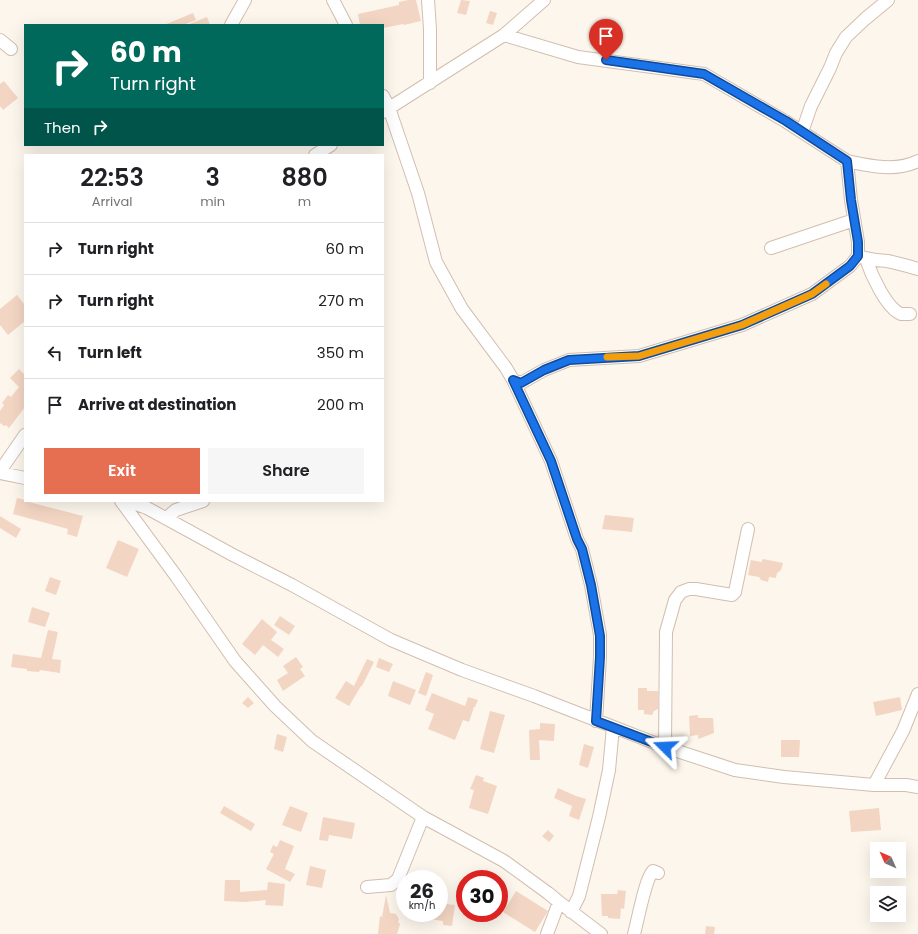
<!DOCTYPE html>
<style>
:root{--surface:#fff;--page:#f6f6f6;--text:#202124;--muted:#757577;--line:#e0e0e0;--accent:#e76f51}
body{margin:0;font-family:Poppins,sans-serif;background:var(--page);color:var(--text);height:100vh;display:flex;flex-direction:column;font-size:15px;white-space:nowrap}
*{box-sizing:border-box;margin:0}
p{font-size:13px;color:var(--muted)}
.icon{flex:none;width:22px;height:22px;fill:none;stroke:currentColor;stroke-width:2;stroke-linecap:round;stroke-linejoin:round}
.map{position:relative;flex:1;overflow:hidden}
.panel{position:absolute;left:24px;top:154px;width:360px;height:348px;display:flex;flex-direction:column;background:var(--surface);border-radius:0px;box-shadow:0 4px 16px #0002}
.panel>*{flex:none}
.top-card{position:absolute;left:24px;top:24px;width:360px;height:122px;border-radius:0px;box-shadow:0 4px 16px #0002;background:#00695c;color:#fff;overflow:hidden}
.needle{width:26px;rotate:315deg}
.buttons{position:absolute;left:870px;top:842px;display:grid;gap:8px}
.buttons a{display:grid;place-items:center;width:36px;height:36px;border-radius:0px;background:var(--surface);box-shadow:0 4px 16px #0002;font-size:20px}
.speed{position:absolute;left:396px;top:870px;display:flex;gap:8px;font-size:20px;font-weight:700;text-align:center}
.speed>*{display:grid;place-content:center;width:52px;height:52px;border-radius:50%;background:var(--surface);box-shadow:0 4px 16px #0002;line-height:1}
.speed small{font-size:10px;font-weight:400}
.speed .limit{border:6px solid #d22;background:#fff;color:#111}
.pin{position:absolute;display:grid;place-items:center;width:34px;height:34px;color:#fff;margin:-41px -17px;border-radius:50% 50% 50% 0;rotate:-45deg;box-shadow:0 0 4px #0007}
.pin .icon{rotate:45deg}
.me{position:absolute;width:44px;margin:-22px;rotate:291deg;stroke-linejoin:round;filter:drop-shadow(0 0 3px #0008)}
.turn{display:flex;align-items:center;gap:14px;height:84px;padding:0 20px;font-size:18px}
.turn .icon{width:52px;height:52px;stroke-width:2.5}
.turn b{display:block;font-size:28px;line-height:34px}
.then{display:flex;align-items:center;height:38px;padding:0 20px;background:#0003;gap:8px;font-size:15px}
.eta{display:flex;justify-content:space-evenly;align-items:center;height:68px;text-align:center}
.eta b{font-size:24px;font-weight:600;line-height:28px}
.cta{display:flex;gap:8px;margin-top:auto;padding:8px 20px}
.cta a{flex:1;height:46px;border-radius:0px;background:var(--accent);color:#fff;font-size:16px;font-weight:600;line-height:46px;text-align:center}
.cta a+a{background:var(--page);color:var(--text)}
ul{padding:0;list-style:none}
li{display:flex;align-items:center;gap:12px;height:52px;padding:0 20px;border-top:1px solid var(--line)}
li div{flex:1}
li b{display:block;font-size:15px}
li em{font-style:normal}
.map>svg:first-child{display:block}
.building{fill:#f3d5c3}
.lines{fill:none;stroke-linecap:round;stroke-linejoin:round}
.minor-casing{stroke:#d1beb0;stroke-width:14}
.minor{stroke:#fff;stroke-width:12}
.route-casing{stroke:#114b97;stroke-width:10}
.route{stroke:#1a73e8;stroke-width:7}
.slow{stroke:#f59e0b;stroke-width:7}
</style>
<div class="map">
<svg width="918" height="934" viewBox="0 0 918 934">
<rect width="100%" height="100%" fill="#fdf6ec"/>
<path class="building" d="M 408,0 L 416,0 L 421,21 L 404,25 L 403,24 L 383,28 L 383,25 L 360,25 L 358,14 L 399,5 L 399,2 Z
M 461,0 L 470,1 L 466,15 L 457,13 Z
M 490,11 L 497,13 L 493,25 L 486,23 Z
M 193,13 L 196,20 L 183,25 L 164,25 Z
M 207,17 L 210,25 L 187,25 Z
M 4,81 L 18,98 L 3,110 L 0,106 L 0,84 Z
M 17,295 L 25,305 L 25,321 L 8,335 L 0,325 L 0,309 Z
M 19,369 L 25,375 L 25,407 L 9,428 L 6,425 L 4,426 L 0,423 L 0,411 L 4,405 L 2,403 L 8,395 L 11,397 L 19,387 L 10,378 Z
M 17,498 L 25,500 L 25,501 L 83,516 L 77,537 L 67,534 L 68,529 L 13,514 Z
M 605,515 L 634,518 L 632,532 L 602,529 Z
M 0,516 L 21,529 L 16,538 L 0,528 Z
M 118,540 L 139,549 L 127,577 L 106,568 Z
M 763,559 L 783,563 L 781,570 L 777,573 L 776,578 L 769,577 L 768,582 L 761,580 L 759,577 L 748,575 L 751,560 L 761,562 Z
M 50,577 L 61,581 L 56,595 L 45,591 Z
M 32,607 L 50,613 L 45,627 L 28,622 Z
M 280,616 L 295,626 L 289,635 L 274,625 Z
M 262,619 L 277,632 L 271,640 L 284,649 L 278,657 L 263,645 L 255,655 L 242,644 Z
M 48,630 L 58,632 L 52,659 L 61,660 L 60,673 L 40,670 L 39,672 L 27,671 L 27,669 L 11,667 L 13,654 L 41,658 Z
M 296,657 L 303,667 L 300,669 L 305,676 L 283,691 L 277,680 L 288,673 L 283,666 Z
M 379,658 L 393,664 L 389,672 L 376,667 Z
M 367,659 L 374,662 L 362,686 L 361,686 L 349,706 L 335,698 L 346,681 L 354,686 Z
M 426,672 L 433,675 L 426,696 L 418,693 Z
M 393,681 L 416,690 L 410,705 L 388,696 Z
M 638,688 L 647,688 L 647,691 L 658,691 L 658,709 L 654,711 L 652,715 L 644,714 L 644,710 L 638,710 Z
M 432,693 L 465,706 L 468,697 L 478,700 L 475,707 L 474,707 L 469,722 L 463,720 L 455,740 L 428,729 L 434,714 L 425,710 Z
M 248,697 L 254,703 L 248,708 L 242,703 Z
M 900,697 L 902,710 L 876,716 L 873,702 Z
M 490,711 L 505,715 L 494,753 L 480,749 Z
M 698,715 L 698,718 L 713,718 L 714,733 L 698,739 L 698,735 L 690,736 L 689,716 Z
M 540,723 L 555,724 L 554,741 L 539,740 L 540,760 L 530,760 L 529,730 L 540,729 Z
M 277,734 L 287,737 L 283,752 L 274,749 Z
M 781,740 L 800,740 L 799,757 L 781,757 Z
M 584,744 L 594,747 L 588,768 L 579,765 Z
M 476,775 L 484,778 L 483,781 L 497,786 L 488,814 L 469,808 L 474,790 L 470,789 Z
M 558,788 L 576,796 L 586,799 L 579,820 L 569,816 L 572,806 L 554,798 Z
M 224,806 L 255,824 L 251,831 L 220,813 Z
M 290,806 L 308,813 L 301,832 L 282,825 Z
M 879,808 L 881,830 L 851,832 L 849,811 Z
M 323,817 L 355,823 L 352,839 L 329,835 L 328,841 L 319,840 Z
M 548,830 L 554,836 L 549,842 L 542,836 Z
M 280,840 L 294,846 L 285,869 L 295,874 L 290,882 L 266,869 L 274,854 L 270,852 L 273,845 L 277,847 Z
M 310,866 L 326,870 L 322,888 L 306,885 Z
M 225,880 L 240,880 L 240,892 L 267,890 L 268,882 L 285,884 L 283,906 L 265,905 L 266,900 L 245,902 L 224,901 Z
M 618,890 L 626,891 L 624,909 L 621,908 L 620,919 L 608,918 L 608,916 L 602,916 L 601,894 L 617,894 Z
M 516,891 L 548,911 L 535,932 L 503,912 Z
M 386,895 L 390,913 L 396,914 L 399,919 L 398,922 L 400,924 L 397,934 L 378,934 L 380,916 L 382,917 Z
M 446,904 L 455,905 L 452,926 L 443,925 L 443,921 L 416,917 L 417,913 L 439,913 L 439,905 L 446,906 Z
M 706,926 L 715,927 L 714,934 L 705,934 Z"/>
<g class="lines">
<g class="minor-casing">
<path id="minor" d="M 333,0 L 346,25
M 428,0 L 430,29 L 430,83
M 231,25 L 245,0
M 504,35 L 578,57 L 704,74 L 785,121 L 847,161
M 0,40 L 11,49
M 383,96 L 389,108 L 418,193 L 436,262 L 462,309 L 506,368 L 513,380 L 521,383 L 544,370 L 569,360 L 639,356 L 742,325 L 812,294 L 850,266 L 858,256 L 858,242 L 851,200 L 847,161 C 870,166 896,172 918,161
M 383,112 L 504,35 L 544,0
M 802,132 L 811,106 L 830,68 L 836,53 L 846,37 L 865,19 L 888,0
M 315,155 L 331,145
M 771,248 L 854,220
M 859,256 C 868,260 878,260 887,261 C 898,263 908,266 918,269
M 866,259 C 871,274 886,308 901,314 C 904,314 907,314 910,314
M 513,380 L 551,461 L 577,539 L 582,549 L 591,585 L 600,635 L 600,657 L 596,721
M 0,471 L 25,435
M 0,473 L 25,478
M 121,501 L 176,576 L 235,661 L 275,706 L 312,741 L 423,817 L 504,861 L 548,893 L 559,902 L 601,934
M 128,501 L 147,508 L 233,555 L 292,585 L 391,640 L 462,670 L 534,696 L 665,747 L 735,770 L 784,777 L 874,785 L 906,785 L 918,787
M 167,519 L 171,514 L 176,510 L 203,501
M 665,747 L 666,632 L 675,600 L 681,592 L 689,589 L 696,589 L 732,595 L 735,592 L 748,529
M 874,785 L 903,731 L 918,694
M 367,887 L 391,885 L 398,879 L 423,817
M 571,912 L 579,896 L 599,817 L 609,770 L 613,727
M 547,934 L 559,902
M 634,934 C 638,920 645,879 653,871 L 658,873"/>
</g>
<use href="#minor" class="minor"/>
</g>
<g class="lines">
<g class="route-casing">
<path id="route" d="M 606,60 L 704,74 L 786,121 L 847,161 L 851,200 L 858,242 L 858,256 L 850,266 L 812,294 L 742,325 L 639,356 L 569,360 L 544,370 L 521,383 L 513,380 L 551,461 L 577,539 L 582,549 L 591,585 L 600,636 L 600,657 L 596,721 L 665,747"/>
</g>
<use href="#route" class="route"/>
<path class="slow" d="M 607,357 L 639,356 L 742,325 L 812,294 L 826,284"/>
</g>
</svg>
<div class="buttons">
<a><svg class="needle" viewBox="-14 -14 28 28"><path d="M0-13l5 13h-10z" fill="#e53935"/><path d="M0 13l5-13h-10z" fill="#757577"/></svg></a>
<a><svg class="icon" aria-label="layers" viewBox="0 0 24 24"><path d="M12 4l9 5-9 5-9-5zM3 14l9 5 9-5"/></svg></a>
</div>
<div class="speed"><div>26<small>km/h</small></div><div class="limit">30</div></div>
<div class="pin" style="left:606px;top:60px;background:#d93025"><svg class="icon" aria-label="arrive" viewBox="0 0 24 24"><path d="M6 21V4h12l-3 4 3 4H6"/></svg></div>
<svg class="me" style="left:665px;top:747px" viewBox="-20 -20 40 40"><path d="M0-17L14 15 0 8-14 15z" fill="#1a73e8" stroke="#fff" stroke-width="4"/></svg>
<div class="top-card">
<div class="turn"><svg class="icon" aria-label="right" viewBox="0 0 24 24"><path d="M7 20v-9h11M14 6l5 5-5 5"/></svg><div><b>60 m</b>Turn right</div></div>
<div class="then">Then<svg class="icon" aria-label="right" viewBox="0 0 24 24"><path d="M7 20v-9h11M14 6l5 5-5 5"/></svg></div>
</div>
<section class="panel">
<div class="eta">
<div><b>22:53</b><p>Arrival</p></div>
<div><b>3</b><p>min</p></div>
<div><b>880</b><p>m</p></div>
</div>
<ul>
<li><svg class="icon" aria-label="right" viewBox="0 0 24 24"><path d="M7 20v-9h11M14 6l5 5-5 5"/></svg><div><b>Turn right</b></div><em>60 m</em></li>
<li><svg class="icon" aria-label="right" viewBox="0 0 24 24"><path d="M7 20v-9h11M14 6l5 5-5 5"/></svg><div><b>Turn right</b></div><em>270 m</em></li>
<li><svg class="icon" aria-label="left" viewBox="0 0 24 24"><path d="M17 20v-9H6M10 6l-5 5 5 5"/></svg><div><b>Turn left</b></div><em>350 m</em></li>
<li><svg class="icon" aria-label="arrive" viewBox="0 0 24 24"><path d="M6 21V4h12l-3 4 3 4H6"/></svg><div><b>Arrive at destination</b></div><em>200 m</em></li>
</ul>
<div class="cta"><a>Exit</a><a>Share</a></div>
</section>
</div>
